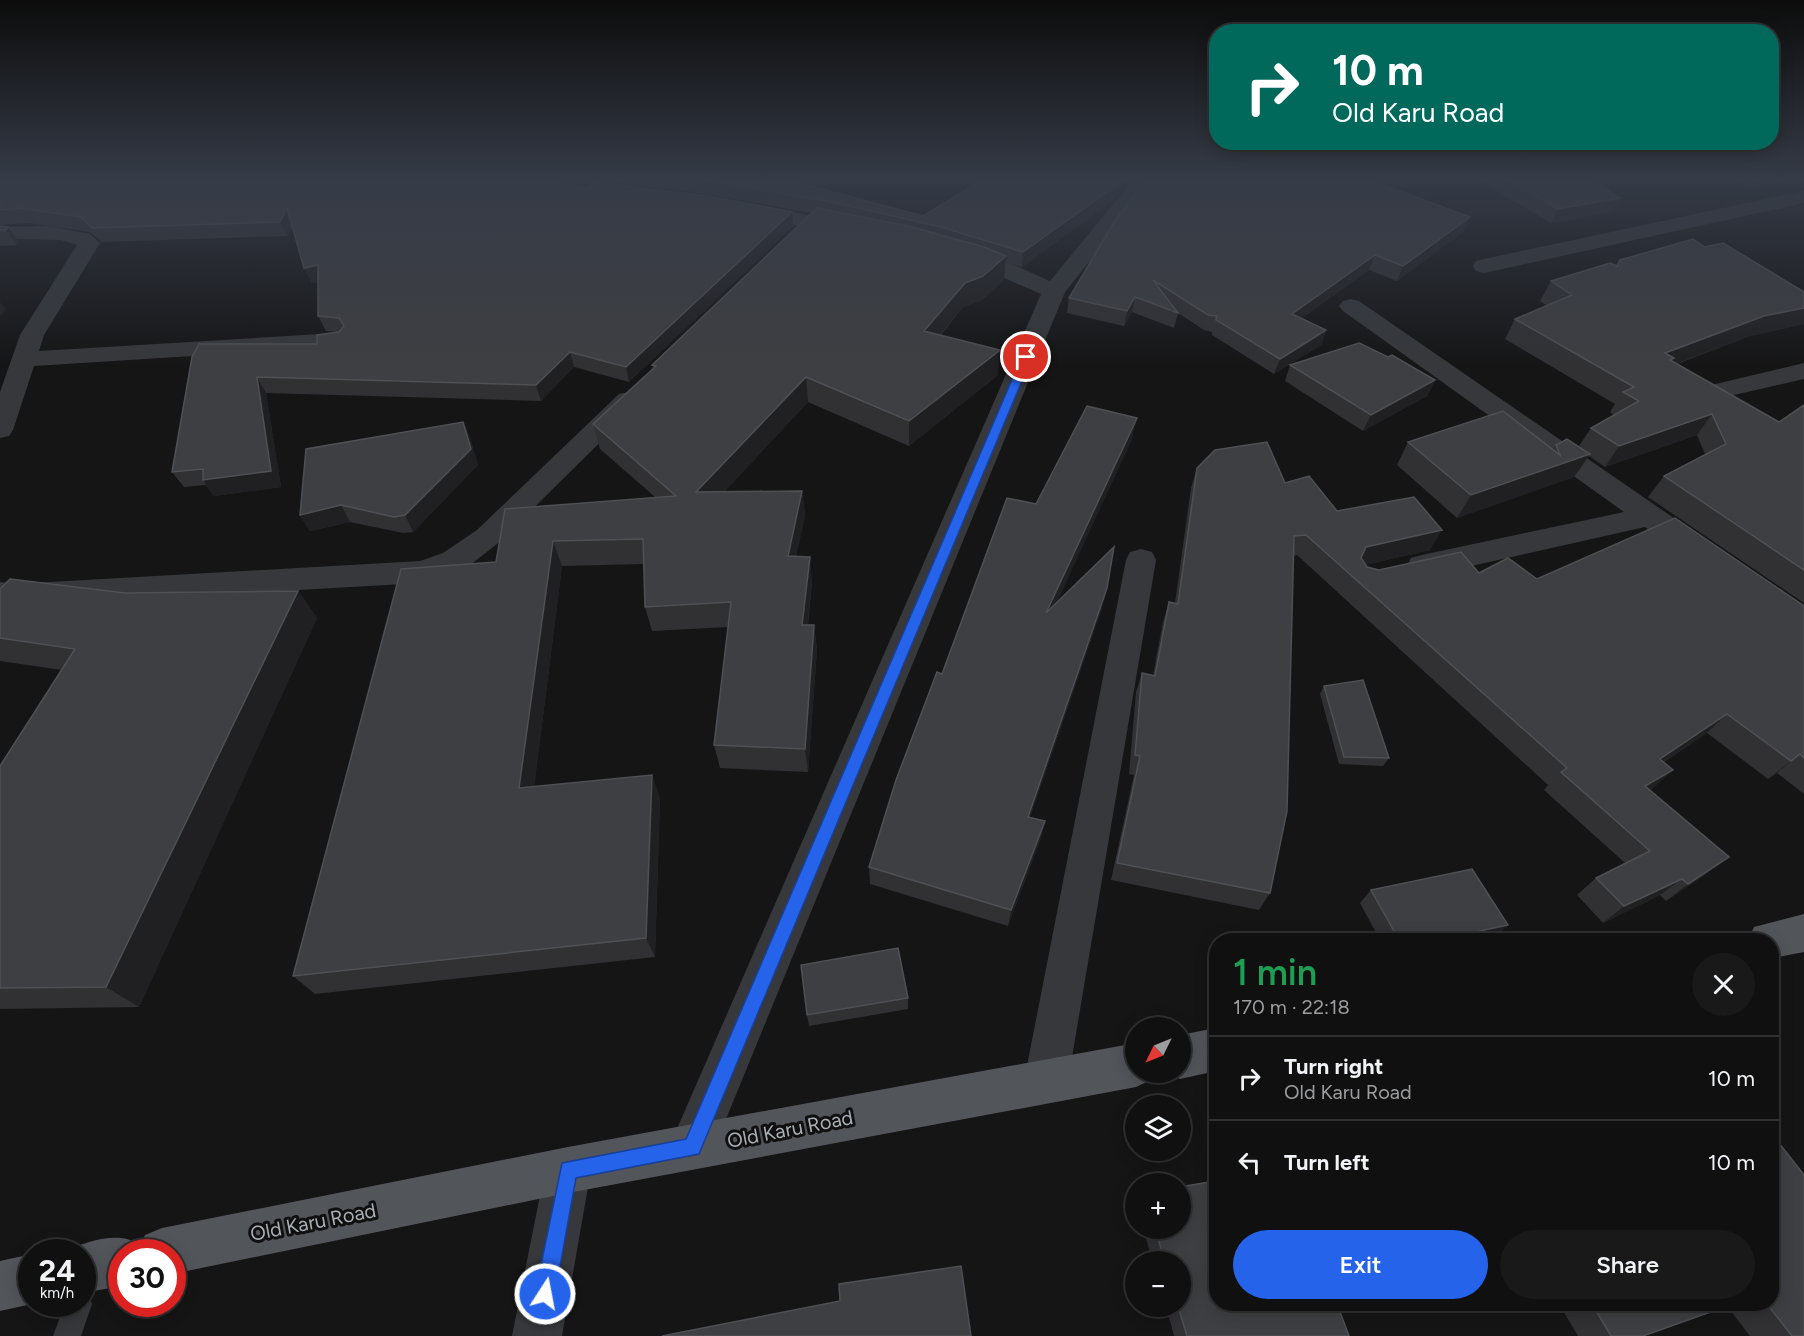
<!DOCTYPE html>
<meta charset="utf-8">
<style>
:root{--surface:#101010;--page:#191919;--text:#f1f3f6;--muted:#9c9d9f;--line:#303030;--accent:#2563eb}
body{margin:0;font-family:Figtree,sans-serif;background:var(--page);color:var(--text);height:100vh;display:flex;flex-direction:column;font-size:22px;white-space:nowrap}
*{box-sizing:border-box;margin:0}
p{font-size:20px;color:var(--muted)}
.icon{flex:none;width:33px;height:33px;fill:none;stroke:currentColor;stroke-width:2;stroke-linecap:round;stroke-linejoin:round}
.map{position:relative;flex:1;overflow:hidden}
.drawer{position:absolute;left:1209px;top:933px;width:570px;height:378px;display:flex;flex-direction:column;background:var(--surface);border-radius:24px;box-shadow:0 3px 15px #0003,0 0 0 2px var(--line)}
.drawer>*{flex:none}
.hud{position:absolute;left:1209px;top:24px;width:570px;height:126px;border-radius:24px;box-shadow:0 3px 15px #0003,0 0 0 2px var(--line);background:#00695c;color:#fff;overflow:hidden}
.needle{width:39px;rotate:227deg}
.tools{position:absolute;left:1125px;top:1017px;display:grid;gap:12px}
.tools a{display:grid;place-items:center;width:66px;height:66px;border-radius:50%;background:var(--surface);box-shadow:0 3px 15px #0003,0 0 0 2px var(--line);font-size:30px}
.speed{position:absolute;left:18px;top:1239px;display:flex;gap:12px;font-size:30px;font-weight:700;text-align:center}
.speed>*{display:grid;place-content:center;width:78px;height:78px;border-radius:50%;background:var(--surface);box-shadow:0 3px 15px #0003,0 0 0 2px var(--line);line-height:1}
.speed small{font-size:15px;font-weight:400}
.speed .limit{border:9px solid #d22;background:#fff;color:#111}
.pin{position:absolute;display:grid;place-items:center;width:51px;height:51px;color:#fff;margin:-26px;border:3px solid #fff;border-radius:50%;box-shadow:0 2px 6px #0007}
.me{position:absolute;width:66px;margin:-33px;rotate:11deg;stroke-linejoin:round;filter:drop-shadow(0 0 4px #0008)}
.turn{display:flex;align-items:center;gap:21px;height:126px;padding:0 24px;font-size:27px}
.turn .icon{width:78px;height:78px;stroke-width:2.5}
.turn b{display:block;font-size:42px;line-height:51px}
.round{display:grid;place-items:center;flex:none;width:63px;height:63px;border-radius:32px;background:var(--page)}
.summary{display:flex;align-items:center;justify-content:space-between;height:102px;padding:0 24px}
h1{font-size:36px;font-weight:600;line-height:45px;color:#1e9e55}
.primary-button{display:flex;gap:12px;margin-top:auto;padding:12px 24px}
.primary-button a{flex:1;height:69px;border-radius:36px;background:var(--accent);color:#fff;font-size:24px;font-weight:600;line-height:69px;text-align:center}
.primary-button a+a{background:var(--page);color:var(--text)}
ul{padding:0;list-style:none}
li{display:flex;align-items:center;gap:18px;height:84px;padding:0 24px;border-top:2px solid var(--line)}
li div{flex:1}
li b{display:block;font-size:22px}
li em{font-style:normal}
.map>svg:first-child{display:block}
.lines{fill:none;stroke-linecap:round;stroke-linejoin:round}
.service{fill:#36383b;fill-rule:evenodd}
.minor{fill:#36383b;fill-rule:evenodd}
.primary{fill:#52565a;fill-rule:evenodd}
.wall{fill:#313134}
.shaded-wall{fill:#202022}
.building{fill:#3e3f42;stroke:#4e5054;stroke-width:1.5}
.route{fill:#2563eb;stroke:#184099;stroke-width:1.5}
.labels{text-anchor:middle;stroke-width:6;stroke-linejoin:round;paint-order:stroke}
.near-street-label{font-size:20px;fill:#a8afb5;stroke:#101011}
</style>
<div class="map">
<svg width="1804" height="1336" viewBox="0 0 1804 1336">
<rect width="100%" height="100%" fill="#151516"/>
<g class="lines">
<path class="service" d="M 82,1292 L 88,1294 L 92,1304 L 81,1336 L 53,1336 L 65,1304 L 82,1304 Z"/>
<path class="minor" d="M 560,179 L 581,179 C 575,188 570,192 559,189 L 556,185 Z
M 1134,179 L 1155,179 L 1065,292 L 708,1163 L 692,1170 L 676,1163 L 669,1147 L 676,1131 L 1041,294 L 983,269 L 955,262 L 952,257 L 955,252 C 981,246 1026,271 1050,281 Z
M 1804,191 L 1804,203 L 1484,273 L 1476,271 L 1473,266 L 1476,261 L 1484,259 Z
M 750,203 L 854,225 L 857,230 L 854,235 L 846,236 L 743,213 L 740,209 L 743,205 Z
M 48,226 L 90,234 L 100,243 L 44,335 L 39,351 L 337,333 L 346,335 L 349,340 L 346,345 L 337,347 L 34,366 L 13,430 L 9,436 L 0,438 L 0,392 L 20,335 L 77,245 L 61,240 L 0,239 L 0,227 Z
M 1351,299 L 1359,301 L 1710,543 L 1714,550 L 1710,557 C 1686,564 1664,540 1645,527 L 1422,577 L 1411,574 L 1407,566 L 1411,558 L 1422,555 L 1624,512 L 1343,311 L 1339,306 L 1343,301 Z
M 1804,363 L 1804,379 L 1712,400 L 1703,397 L 1699,392 L 1703,387 Z
M 628,392 L 637,394 L 641,400 L 637,406 L 497,544 L 465,569 L 422,583 L 15,606 L 0,604 L 0,582 L 15,584 L 420,561 L 443,553 L 477,530 L 619,394 Z
M 1141,549 L 1152,552 L 1156,560 L 1068,1081 L 1062,1097 L 1046,1103 L 1030,1097 L 1024,1081 L 1126,560 L 1130,552 Z
M 568,1147 L 584,1154 L 591,1170 L 562,1336 L 512,1336 L 545,1170 L 552,1154 Z"/>
<path class="primary" d="M 1804,914 L 1804,952 L 1772,958 L 1772,940 L 1748,940 L 1754,927 Z
M 1216,1028 L 1216,1071 L 1180,1079 L 1165,1072 L 1180,1072 L 1180,1035 Z
M 1136,1043 L 1136,1072 L 1155,1072 L 1151,1080 L 1136,1087 L 568,1193 L 172,1274 L 172,1252 L 122,1252 L 122,1286 L 82,1293 L 82,1252 L 64,1252 C 83,1242 123,1229 140,1246 L 145,1235 L 162,1228 L 568,1147 Z
M 32,1254 L 32,1304 L 0,1311 L 0,1261 Z"/>
</g>
<path class="wall" d="M 0,179 L 588,188 L 792,212 L 793,226 L 629,382 L 574,367 L 541,401 L 266,393 L 281,487 L 214,496 L 206,485 L 184,487 L 172,472 L 192,357 L 317,344 L 337,332 L 326,331 L 318,316 L 318,282 L 312,283 L 304,268 L 292,226 L 288,236 L 102,242 L 90,232 L 29,223 L 0,225 Z
M 610,179 L 820,179 L 814,187 L 923,216 L 1115,199 L 1022,267 L 1005,262 L 1004,280 L 982,300 L 963,307 L 941,335 L 998,375 L 909,446 L 808,402 L 724,492 L 802,491 L 805,516 L 796,556 L 812,581 L 808,625 L 814,625 L 817,649 L 808,772 L 720,768 L 714,745 L 728,627 L 652,631 L 645,607 L 644,564 L 562,566 L 534,787 L 660,798 L 655,957 L 315,994 L 293,976 L 496,562 L 655,497 L 600,449 L 593,424 L 653,369 L 652,365 L 812,213 L 707,194 L 610,182 Z
M 1477,179 L 1590,179 L 1620,198 L 1612,212 L 1551,223 Z
M 1734,179 L 1802,179 L 1750,188 Z
M 1470,217 L 1463,232 L 1397,281 L 1369,270 L 1302,318 L 1326,330 L 1321,345 L 1274,374 L 1212,335 L 1212,332 L 1204,330 L 1178,313 L 1174,328 L 1132,312 L 1124,326 L 1067,313 L 1069,298 Z
M 0,226 L 8,227 L 19,242 L 17,245 L 0,246 Z
M 1705,247 L 1804,292 L 1804,324 L 1750,336 L 1677,364 L 1779,422 L 1804,405 L 1804,603 L 1648,497 L 1664,476 L 1705,454 L 1697,435 L 1605,467 L 1589,456 L 1574,477 L 1457,518 L 1397,465 L 1408,442 L 1553,449 L 1556,445 L 1579,446 L 1591,428 L 1614,415 L 1610,412 L 1615,404 L 1505,339 L 1515,319 L 1547,306 L 1540,301 L 1551,281 L 1616,266 L 1620,260 Z
M 1388,357 L 1435,380 L 1427,396 L 1363,431 L 1285,381 L 1290,365 Z
M 463,422 L 470,438 L 478,465 L 413,532 L 403,533 L 350,522 L 310,531 L 300,515 Z
M 1132,439 L 1056,603 L 1102,608 L 1030,817 L 1045,821 L 1041,838 L 1008,926 L 870,884 L 869,867 L 1036,504 Z
M 1197,468 L 1285,483 L 1337,511 L 1430,550 L 1365,565 L 1367,567 L 1379,570 L 1479,573 L 1804,606 L 1804,794 L 1777,773 L 1768,779 L 1707,733 L 1664,762 L 1653,788 L 1650,790 L 1706,874 L 1666,901 L 1660,895 L 1603,923 L 1577,895 L 1596,878 L 1625,863 L 1544,790 L 1548,785 L 1297,555 L 1294,556 L 1270,893 L 1259,910 L 1111,880 L 1134,775 L 1129,774 L 1136,692 L 1142,673 L 1153,675 L 1163,622 L 1169,602 L 1175,603 L 1191,488 Z
M 0,589 L 125,593 L 298,591 L 317,618 L 139,1007 L 0,1009 L 0,766 L 62,670 L 0,661 Z
M 1324,686 L 1389,758 L 1383,766 L 1339,764 L 1320,694 Z
M 1371,890 L 1508,925 L 1494,938 L 1483,940 L 1380,940 L 1360,903 Z
M 908,998 L 908,1009 L 809,1026 L 807,1015 Z
M 1143,1228 L 1180,1228 L 1349,1336 L 1174,1336 L 1166,1306 L 1180,1306 L 1180,1262 L 1153,1262 Z
M 1559,1304 L 1772,1304 L 1804,1336 L 1750,1336 L 1727,1306 L 1643,1336 L 1578,1336 Z"/>
<path class="shaded-wall" d="M 807,179 L 820,179 L 804,198 L 803,184 Z
M 1122,179 L 1131,179 L 1115,199 L 1022,267 L 1023,252 Z
M 1756,179 L 1802,179 L 1750,188 Z
M 1620,198 L 1612,212 L 1551,223 L 1558,209 Z
M 287,208 L 294,222 L 288,236 L 280,222 Z
M 792,212 L 793,226 L 629,382 L 626,367 Z
M 1470,217 L 1463,232 L 1397,281 L 1403,266 Z
M 8,227 L 19,242 L 17,245 L 6,230 Z
M 1375,255 L 1369,270 L 1287,329 L 1292,314 Z
M 1006,256 L 1004,280 L 982,300 L 963,307 L 923,355 L 924,331 L 965,283 Z
M 318,265 L 325,280 L 312,283 L 304,268 Z
M 1135,297 L 1132,312 L 1124,326 L 1127,311 Z
M 0,302 L 6,310 L 0,316 Z
M 1804,308 L 1804,324 L 1750,336 L 1667,367 L 1665,353 L 1764,316 Z
M 1326,330 L 1321,345 L 1274,374 L 1280,359 Z
M 1000,350 L 998,375 L 909,446 L 909,421 Z
M 570,352 L 574,367 L 541,401 L 536,385 Z
M 257,377 L 266,393 L 281,487 L 214,496 L 203,480 Z
M 806,377 L 808,402 L 701,517 L 696,492 Z
M 1435,380 L 1427,396 L 1363,431 L 1371,415 Z
M 1712,414 L 1697,435 L 1605,467 L 1619,446 Z
M 1137,418 L 1132,439 L 1043,633 L 1046,613 Z
M 463,422 L 470,438 L 478,465 L 413,532 L 405,515 Z
M 1590,454 L 1574,477 L 1457,518 L 1471,495 Z
M 802,491 L 805,516 L 791,581 L 788,556 Z
M 341,505 L 350,522 L 310,531 L 300,515 Z
M 1442,530 L 1430,550 L 1356,567 L 1366,547 Z
M 553,541 L 562,566 L 531,810 L 519,788 Z
M 810,557 L 812,581 L 805,649 L 802,625 Z
M 1107,588 L 1102,608 L 1024,834 L 1028,817 Z
M 298,591 L 317,618 L 139,1007 L 106,987 Z
M 814,625 L 817,649 L 808,772 L 805,749 Z
M 1727,714 L 1707,733 L 1640,777 L 1660,759 Z
M 1800,754 L 1777,773 L 1768,779 L 1791,761 Z
M 1673,770 L 1653,788 L 1626,805 L 1645,786 Z
M 652,775 L 660,798 L 655,957 L 646,938 Z
M 1045,821 L 1041,838 L 1008,926 L 1011,910 Z
M 1729,857 L 1706,874 L 1666,901 L 1688,884 Z
M 1682,879 L 1660,895 L 1603,923 L 1624,906 Z
M 1508,925 L 1494,938 L 1483,940 L 1438,940 Z"/>
<path class="building" d="M 0,179 L 536,179 L 588,188 L 593,182 L 707,196 L 792,212 L 626,367 L 570,352 L 536,385 L 257,377 L 271,471 L 203,480 L 203,469 L 172,472 L 192,357 L 199,344 L 317,344 L 317,335 L 339,332 L 344,326 L 339,318 L 318,316 L 318,265 L 304,268 L 287,208 L 280,222 L 92,228 L 81,217 L 19,208 L 0,210 Z
M 701,179 L 807,179 L 803,184 L 923,216 L 984,179 L 1122,179 L 1117,185 L 1023,252 L 941,227 L 827,201 Z
M 1147,179 L 1367,179 L 1470,217 L 1403,266 L 1375,255 L 1292,314 L 1326,330 L 1280,359 L 1216,320 L 1217,316 L 1208,315 L 1153,280 L 1178,313 L 1135,297 L 1127,311 L 1069,298 L 1113,224 Z
M 1507,179 L 1590,179 L 1620,198 L 1558,209 Z
M 817,208 L 912,227 L 984,247 L 1006,256 L 983,276 L 965,283 L 924,331 L 1000,350 L 909,421 L 806,377 L 696,492 L 802,491 L 788,556 L 810,557 L 802,625 L 814,625 L 805,749 L 714,745 L 731,602 L 645,607 L 643,539 L 553,541 L 519,788 L 652,775 L 646,938 L 293,976 L 401,569 L 496,562 L 505,509 L 676,496 L 593,424 L 656,366 L 652,365 Z
M 0,226 L 8,227 L 6,230 L 0,230 Z
M 1693,239 L 1705,247 L 1723,243 L 1804,292 L 1804,308 L 1764,316 L 1665,353 L 1674,358 L 1670,360 L 1779,422 L 1804,405 L 1804,570 L 1664,476 L 1726,444 L 1712,414 L 1619,446 L 1591,428 L 1639,401 L 1623,392 L 1634,387 L 1515,319 L 1572,295 L 1551,281 L 1610,263 L 1617,266 L 1620,260 Z
M 1359,343 L 1388,357 L 1392,355 L 1435,380 L 1371,415 L 1290,365 Z
M 1087,406 L 1137,418 L 1046,613 L 1114,547 L 1107,588 L 1028,817 L 1045,821 L 1011,910 L 869,867 L 896,780 L 937,672 L 942,674 L 1007,498 L 1036,504 Z
M 1503,411 L 1560,455 L 1556,445 L 1567,439 L 1590,454 L 1471,495 L 1408,442 Z
M 463,422 L 471,449 L 405,515 L 394,517 L 341,505 L 300,515 L 306,449 Z
M 1267,442 L 1285,483 L 1309,476 L 1337,511 L 1414,497 L 1442,530 L 1366,547 L 1361,558 L 1367,567 L 1379,570 L 1461,552 L 1479,573 L 1508,558 L 1537,579 L 1675,518 L 1804,606 L 1804,758 L 1800,754 L 1791,761 L 1727,714 L 1660,759 L 1673,770 L 1645,786 L 1729,857 L 1688,884 L 1682,879 L 1624,906 L 1596,878 L 1650,851 L 1561,772 L 1567,768 L 1306,535 L 1294,536 L 1287,811 L 1270,893 L 1117,863 L 1140,756 L 1135,755 L 1142,673 L 1155,676 L 1169,602 L 1178,604 L 1197,468 L 1215,450 Z
M 10,579 L 125,593 L 298,591 L 106,987 L 0,988 L 0,766 L 75,649 L 0,638 L 0,589 Z
M 1363,680 L 1389,758 L 1344,757 L 1324,686 Z
M 1472,869 L 1508,925 L 1438,940 L 1399,940 L 1371,890 Z
M 898,948 L 908,998 L 807,1015 L 801,965 Z
M 1772,1134 L 1804,1175 L 1804,1336 L 1792,1336 L 1767,1304 L 1772,1304 Z
M 1216,1181 L 1216,1304 L 1337,1304 L 1349,1336 L 1187,1336 L 1178,1306 L 1180,1306 L 1180,1262 L 1165,1262 L 1155,1228 L 1180,1228 L 1180,1187 Z
M 961,1266 L 971,1336 L 662,1336 L 840,1301 L 839,1284 Z
M 1592,1304 L 1733,1304 L 1643,1336 L 1611,1336 Z"/>
<linearGradient id="sky" x2="0" y2="1"><stop stop-color="#0c0c0c"/><stop offset="0.49" stop-color="#353b47"/><stop offset="1" stop-color="#353b47" stop-opacity="0"/></linearGradient>
<rect width="1804" height="366" fill="url(#sky)"/>
<path class="route" d="M 1023,354 L 1032,357 L 699,1154 L 576,1178 L 555,1294 L 552,1302 L 545,1305 L 538,1302 L 535,1294 L 562,1163 L 686,1139 Z"/>
<g class="labels">
<g class="near-street-label">
<text transform="translate(790 1129) rotate(-11)" y="7">Old Karu Road</text>
<text transform="translate(313 1222) rotate(-11)" y="7">Old Karu Road</text>
</g>
</g>
</svg>
<div class="tools">
<a><svg class="needle" viewBox="-14 -14 28 28"><path d="M0-13l5 13h-10z" fill="#e53935"/><path d="M0 13l5-13h-10z" fill="#9c9d9f"/></svg></a>
<a><svg class="icon" aria-label="layers" viewBox="0 0 24 24"><path d="M12 4l9 5-9 5-9-5zM3 14l9 5 9-5"/></svg></a>
<a>+</a>
<a>−</a>
</div>
<div class="speed"><div>24<small>km/h</small></div><div class="limit">30</div></div>
<div class="pin" style="left:1026px;top:357px;background:#d93025"><svg class="icon" aria-label="arrive" viewBox="0 0 24 24"><path d="M6 21V4h12l-3 4 3 4H6"/></svg></div>
<svg class="me" style="left:545px;top:1294px" viewBox="-20 -20 40 40"><circle r="17" fill="#2563eb" stroke="#fff" stroke-width="3"/><path d="M0-11L8 9 0 5-8 9z" fill="#fff"/></svg>
<div class="hud">
<div class="turn"><svg class="icon" aria-label="right" viewBox="0 0 24 24"><path d="M7 20v-9h11M14 6l5 5-5 5"/></svg><div><b>10 m</b>Old Karu Road</div></div>
</div>
<section class="drawer">
<div class="summary"><div><h1>1 min</h1><p>170 m · 22:18</p></div><a class="round"><svg class="icon" aria-label="close" viewBox="0 0 24 24"><path d="M6 6l12 12M18 6L6 18"/></svg></a></div>
<ul>
<li><svg class="icon" aria-label="right" viewBox="0 0 24 24"><path d="M7 20v-9h11M14 6l5 5-5 5"/></svg><div><b>Turn right</b><p>Old Karu Road</p></div><em>10 m</em></li>
<li><svg class="icon" aria-label="left" viewBox="0 0 24 24"><path d="M17 20v-9H6M10 6l-5 5 5 5"/></svg><div><b>Turn left</b></div><em>10 m</em></li>
</ul>
<div class="primary-button"><a>Exit</a><a>Share</a></div>
</section>
</div>
